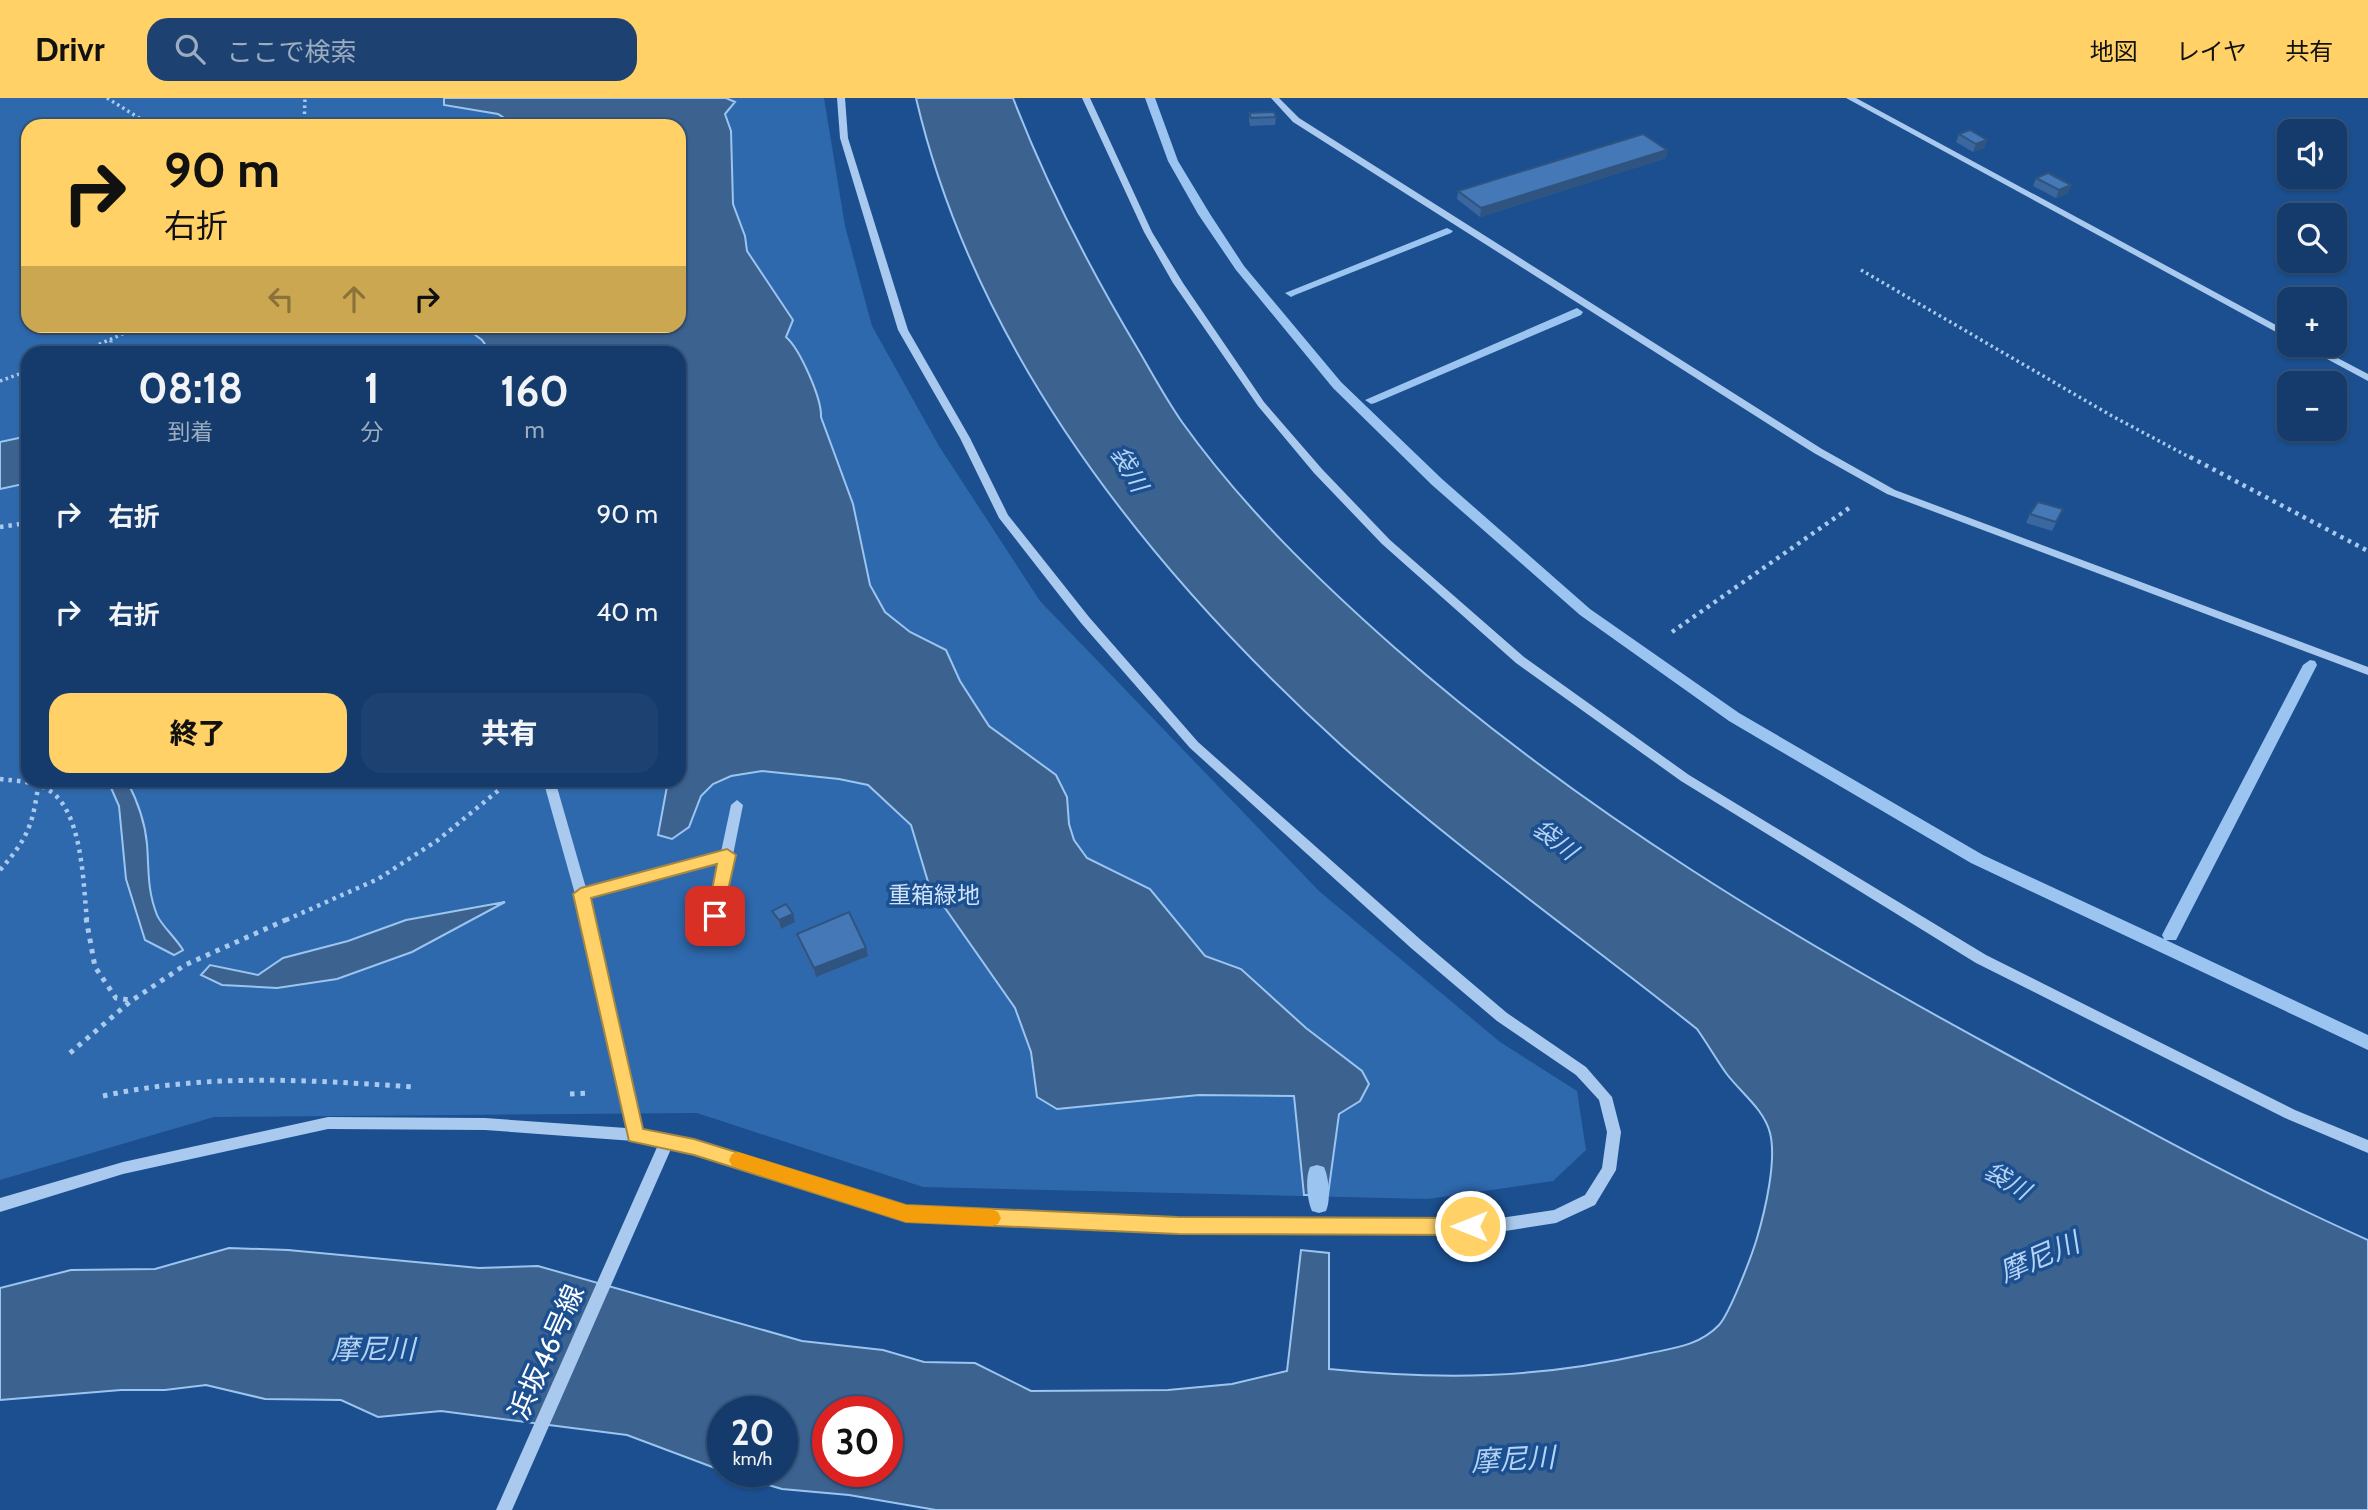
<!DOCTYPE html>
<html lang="ja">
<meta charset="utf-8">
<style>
:root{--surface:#143b6b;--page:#1d4271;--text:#f1f3f6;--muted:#9dadc1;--line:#33557e;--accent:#ffd166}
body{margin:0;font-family:Cabin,"Noto Sans JP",sans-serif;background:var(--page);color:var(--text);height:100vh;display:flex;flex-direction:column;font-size:26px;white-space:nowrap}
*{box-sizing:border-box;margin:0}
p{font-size:23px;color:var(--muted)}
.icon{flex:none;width:38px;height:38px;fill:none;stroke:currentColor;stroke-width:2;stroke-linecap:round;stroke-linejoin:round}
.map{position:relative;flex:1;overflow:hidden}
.side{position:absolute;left:21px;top:248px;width:665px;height:441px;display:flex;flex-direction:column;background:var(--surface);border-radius:21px;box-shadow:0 2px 5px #0004,0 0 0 2px var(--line)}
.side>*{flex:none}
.hud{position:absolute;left:21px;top:21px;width:665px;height:214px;border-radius:21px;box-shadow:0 2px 5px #0004,0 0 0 2px var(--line);background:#ffd166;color:#111;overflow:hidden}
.tools{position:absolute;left:2277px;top:21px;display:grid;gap:14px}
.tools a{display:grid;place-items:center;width:70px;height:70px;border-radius:14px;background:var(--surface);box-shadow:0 2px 5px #0004,0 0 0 2px var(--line);font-size:35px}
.speed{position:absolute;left:707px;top:1298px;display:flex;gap:14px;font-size:35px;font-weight:700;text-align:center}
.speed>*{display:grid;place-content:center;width:91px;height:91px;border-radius:50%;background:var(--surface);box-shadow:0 2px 5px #0004,0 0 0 2px var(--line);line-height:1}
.speed small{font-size:18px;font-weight:400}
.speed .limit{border:10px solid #d22;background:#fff;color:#111}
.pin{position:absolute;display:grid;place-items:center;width:60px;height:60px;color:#fff;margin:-30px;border-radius:14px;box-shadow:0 4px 10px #0006}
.me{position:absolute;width:77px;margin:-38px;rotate:270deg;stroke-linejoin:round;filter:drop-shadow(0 0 5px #0008)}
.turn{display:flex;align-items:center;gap:24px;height:147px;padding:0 28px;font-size:32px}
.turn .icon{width:91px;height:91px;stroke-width:2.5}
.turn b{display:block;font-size:49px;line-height:60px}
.lanes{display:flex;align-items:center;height:66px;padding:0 28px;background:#0003;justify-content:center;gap:35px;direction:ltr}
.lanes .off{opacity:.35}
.eta{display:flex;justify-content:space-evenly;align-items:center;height:119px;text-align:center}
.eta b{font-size:42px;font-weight:800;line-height:49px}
.button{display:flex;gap:14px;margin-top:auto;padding:14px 28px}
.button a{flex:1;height:80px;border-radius:21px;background:var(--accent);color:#111;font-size:28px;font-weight:800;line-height:80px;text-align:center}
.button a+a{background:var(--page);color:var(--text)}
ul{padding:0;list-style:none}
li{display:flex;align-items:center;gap:21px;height:98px;padding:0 28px}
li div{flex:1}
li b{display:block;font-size:26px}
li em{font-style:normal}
header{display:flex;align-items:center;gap:42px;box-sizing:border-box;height:98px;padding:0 35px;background:var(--accent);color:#111}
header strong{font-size:33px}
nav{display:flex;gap:38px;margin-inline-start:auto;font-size:24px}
.search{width:490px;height:63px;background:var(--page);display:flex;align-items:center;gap:18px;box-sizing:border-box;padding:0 24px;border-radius:21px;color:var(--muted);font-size:26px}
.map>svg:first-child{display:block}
.green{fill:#2e69ad;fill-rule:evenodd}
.water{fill:#3c6290;stroke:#9cc4f0;stroke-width:2;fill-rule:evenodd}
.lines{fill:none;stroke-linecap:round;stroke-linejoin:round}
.stream{fill:#9cc4f0;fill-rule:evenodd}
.path-far2{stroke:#a9c9ee;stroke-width:3.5;stroke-dasharray:2.5 3.5;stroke-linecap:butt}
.path-far1{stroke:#a9c9ee;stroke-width:4.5;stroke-dasharray:3.5 5;stroke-linecap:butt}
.path{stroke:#a9c9ee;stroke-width:5;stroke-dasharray:4.5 6;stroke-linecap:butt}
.minor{fill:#a9c9ee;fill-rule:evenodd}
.wall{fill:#3a679d}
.shaded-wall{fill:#305480}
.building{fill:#4478b7;stroke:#305480;stroke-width:2}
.route{fill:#ffd166;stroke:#a68842;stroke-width:2}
.slow{fill:#f59e0b}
.labels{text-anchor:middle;stroke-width:7;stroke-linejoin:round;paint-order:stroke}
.park-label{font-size:23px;fill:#cfe3fa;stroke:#1b4f8f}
.water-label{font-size:24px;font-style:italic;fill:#b5d3f5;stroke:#1b4f8f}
.near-water-label{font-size:28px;font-style:italic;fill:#b5d3f5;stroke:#1b4f8f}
.near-street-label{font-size:28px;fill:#fff;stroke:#1b4f8f}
</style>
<header>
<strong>Drivr</strong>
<div class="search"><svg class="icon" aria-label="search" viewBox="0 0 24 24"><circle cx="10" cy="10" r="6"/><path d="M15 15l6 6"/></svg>ここで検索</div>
<nav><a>地図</a><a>レイヤ</a><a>共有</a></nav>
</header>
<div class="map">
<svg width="2368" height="1412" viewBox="0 0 2368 1412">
<rect width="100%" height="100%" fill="#1b4f8f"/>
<path class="green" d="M 0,0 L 824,0 L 845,128 L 872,228 L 939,348 L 1040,503 L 1319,793 L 1500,944 L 1577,993 L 1586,1052 L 1553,1083 L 1428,1101 L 923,1089 L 697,1015 L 214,1019 L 0,1082 ZM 28,28 L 679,28 L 679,228 L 28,228 ZM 28,256 L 679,256 L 679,682 L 28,682 Z"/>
<path class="water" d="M 444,0 L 726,0 L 735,4 L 725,16 L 731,33 L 733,106 L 745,138 L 747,153 L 793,222 L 786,239 C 800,251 822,301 821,319 L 853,406 L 870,487 L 885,514 L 910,534 L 946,552 L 960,583 L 989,628 L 1056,677 L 1067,699 L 1069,726 L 1074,742 L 1087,760 L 1150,791 L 1205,858 L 1241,871 L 1306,930 L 1362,973 L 1369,986 L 1360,1003 L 1339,1016 L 1328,1097 L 1304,1097 L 1294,998 L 1199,997 L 1057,1011 L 1037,999 L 1031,954 L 1015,910 L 929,787 L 911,727 L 868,687 L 839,681 L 762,673 L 731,678 L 713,686 L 701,698 L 689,729 L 672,741 L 658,737 L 668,683 L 679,682 L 679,256 L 491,255 L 482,242 L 463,228 L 679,228 L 679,28 L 511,28 L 512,25 L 498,16 L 444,7 Z
M 916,0 L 1013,0 C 1047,88 1091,173 1139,253 C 1153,277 1166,301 1182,324 C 1242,408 1317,481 1395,550 C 1581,714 1792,840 2010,958 C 2128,1022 2246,1088 2368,1142 L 2368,1412 L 936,1412 L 849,1397 L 782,1391 L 724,1374 L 782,1374 L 782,1314 L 723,1314 L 723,1373 L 627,1337 L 441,1313 L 378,1319 L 341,1302 L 265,1301 L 206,1287 L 165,1292 L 121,1292 L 0,1302 L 0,1190 L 71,1172 L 155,1171 L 229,1150 L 288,1152 L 479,1170 L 538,1168 L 802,1243 L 883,1252 L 924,1264 L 975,1265 L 1031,1293 L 1168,1292 L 1232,1286 L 1287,1273 L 1301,1152 L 1329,1155 L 1329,1271 C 1441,1282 1536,1281 1646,1256 C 1673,1250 1699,1248 1719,1227 C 1730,1215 1752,1157 1757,1140 C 1765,1113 1777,1062 1770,1035 C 1764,1011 1740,994 1726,975 C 1716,961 1707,945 1697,931 C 1579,837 1453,748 1341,647 C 1150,473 976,256 916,0 ZM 828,1314 L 887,1314 L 887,1374 L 828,1374 Z
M 28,338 L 28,385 L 0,391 L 0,344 Z
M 108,683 L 127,683 C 137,702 145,724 147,746 C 149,771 147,792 157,817 C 161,827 176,840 183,852 L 174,857 L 145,842 L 126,781 L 119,708 Z
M 505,804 L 412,854 L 337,881 L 277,890 L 222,887 L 201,877 L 210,867 L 258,877 L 283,860 L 348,843 L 406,822 Z"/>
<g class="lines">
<path class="stream" d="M 1145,0 L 1155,0 L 1178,63 L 1210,116 L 1244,168 L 1341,284 L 1442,381 L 1590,511 L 1739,615 L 1983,757 L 2164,841 L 2162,837 L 2303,567 L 2310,562 L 2315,563 L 2317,567 L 2176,842 L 2166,842 L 2368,937 L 2368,952 L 1971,765 L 1729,623 L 1580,517 L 1432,387 L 1333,290 L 1236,172 L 1198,116 L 1168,63 Z
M 1447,130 L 1453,133 L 1451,135 L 1295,197 L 1291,199 L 1285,195 Z
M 1577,210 L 1583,214 L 1581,217 L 1375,305 L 1371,306 L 1365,302 Z
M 1317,1067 L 1324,1069 C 1329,1080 1331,1102 1326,1113 L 1319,1115 L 1312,1113 C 1307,1102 1305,1080 1310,1069 Z"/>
<path class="path-far2" d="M 107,0 L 152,28
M 304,28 L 305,0
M 1861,172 L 2112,318 L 2193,361
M 77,256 L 141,228
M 108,256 L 111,243
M 0,283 L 28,273"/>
<path class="path-far1" d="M 2190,359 L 2368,453
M 0,429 L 28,425
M 1672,534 L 1852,408
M 0,681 C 16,683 33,683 47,691 C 83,711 83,786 87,822
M 0,772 C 29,739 33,726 39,682
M 286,822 L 378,781 L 438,742 L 511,682"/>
<path class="path" d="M 86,820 L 95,869 L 116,900 L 130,902
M 70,955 L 131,903 L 185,867 L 290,820
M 570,996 L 590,995
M 103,998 C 207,975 310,982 415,989"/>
<path class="minor" d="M 837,0 L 845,0 L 848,40 L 908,232 L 970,340 L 1008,417 L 1089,519 L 1198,644 L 1421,842 L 1507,915 L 1586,969 L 1612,999 L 1621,1034 L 1616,1072 L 1595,1107 L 1556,1125 L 1493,1135 L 1178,1134 L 907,1123 L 745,1070 L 671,1051 L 512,1412 L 496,1412 L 658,1047 L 647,1044 L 485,1032 L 328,1031 L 123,1076 L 0,1114 L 0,1100 L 123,1064 L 328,1019 L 485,1020 L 626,1030 L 575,796 L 543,682 L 555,682 L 586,790 L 721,754 L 731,707 L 737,702 L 743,707 L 720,822 L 710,822 L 709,818 L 719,764 L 588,799 L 641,1031 L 668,1036 L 745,1058 L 907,1109 L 1178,1120 L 1493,1121 L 1554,1112 L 1585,1097 L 1602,1070 L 1607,1034 L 1599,1002 L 1576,977 L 1497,923 L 1411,850 L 1190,650 L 1081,525 L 999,420 L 960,340 L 898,232 L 840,40 Z
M 1082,0 L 1090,0 L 1152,134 L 1183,185 L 1264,304 L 1322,371 L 1390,442 L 1524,559 L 1689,677 L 1986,857 L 2295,1012 L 2368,1042 L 2368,1055 L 2285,1020 L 1976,865 L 1681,683 L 1516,565 L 1382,446 L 1314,375 L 1258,308 L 1173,185 L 1144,134 Z
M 1271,0 L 1279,0 L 1299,20 L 1822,351 L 1895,392 L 2368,569 L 2368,577 L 1887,396 L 1814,355 L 1293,24 Z
M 1846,0 L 1856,0 L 2289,234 L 2289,241 Z
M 2301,247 L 2313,247 L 2368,276 L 2368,283 Z"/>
</g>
<path class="wall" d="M 1249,15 L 1276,19 L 1275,27 L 1250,28 L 1249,23 Z
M 1959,36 L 1987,42 L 1984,50 L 1973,54 L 1956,44 Z
M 1667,52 L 1666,60 L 1480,119 L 1457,101 L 1458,93 Z
M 2036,80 L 2071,87 L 2068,95 L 2056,100 L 2033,88 Z
M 2063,411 L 2052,433 L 2026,425 L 2030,416 Z
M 772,813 L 795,824 L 781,831 L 775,822 Z
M 797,836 L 866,850 L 868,858 L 816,879 L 799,845 Z"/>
<path class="shaded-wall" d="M 1987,42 L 1984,50 L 1973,54 L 1976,46 Z
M 1667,52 L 1666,60 L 1480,119 L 1481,110 Z
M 2071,87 L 2068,95 L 2056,100 L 2059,92 Z
M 793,816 L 795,824 L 781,831 L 779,822 Z
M 866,850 L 868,858 L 816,879 L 814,870 Z"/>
<path class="building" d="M 1274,14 L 1276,19 L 1251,20 L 1249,15 Z
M 1970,32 L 1987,42 L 1976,46 L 1959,36 Z
M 1643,36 L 1667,52 L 1481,110 L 1458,93 Z
M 2048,75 L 2071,87 L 2059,92 L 2036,80 Z
M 2038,404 L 2063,411 L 2056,424 L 2030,416 Z
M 786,806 L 793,816 L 779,822 L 772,813 Z
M 849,814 L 866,850 L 814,870 L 797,836 Z"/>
<path class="route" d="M 727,751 L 736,757 L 721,823 L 715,825 L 707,818 L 717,766 L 591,800 L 643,1031 L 694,1041 L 906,1107 L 1178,1119 L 1470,1120 L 1476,1122 L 1479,1128 L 1476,1134 L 1470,1137 L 1178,1136 L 906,1124 L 694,1057 L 629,1043 L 573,796 L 581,790 Z"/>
<path class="slow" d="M 738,1054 L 906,1107 L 992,1111 L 998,1114 L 1001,1120 L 998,1126 L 992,1128 L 906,1124 L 732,1068 L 729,1062 L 732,1056 Z"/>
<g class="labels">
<g class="park-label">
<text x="934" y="805">重箱緑地</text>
</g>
<g class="water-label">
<text transform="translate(1129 371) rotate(60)" y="8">袋川</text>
<text transform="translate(1555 742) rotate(38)" y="8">袋川</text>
<text transform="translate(2007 1083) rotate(31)" y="8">袋川</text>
</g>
<g class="near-water-label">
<text transform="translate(2039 1159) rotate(-23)" y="10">摩尼川</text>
<text x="373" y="1261">摩尼川</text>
<text transform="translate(1513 1361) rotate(-3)" y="10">摩尼川</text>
</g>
<g class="near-street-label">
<text transform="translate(546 1254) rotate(-66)" y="10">浜坂46号線</text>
</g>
</g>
</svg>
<div class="tools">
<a><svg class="icon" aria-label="sound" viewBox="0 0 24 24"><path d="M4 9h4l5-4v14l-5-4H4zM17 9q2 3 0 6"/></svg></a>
<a><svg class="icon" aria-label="search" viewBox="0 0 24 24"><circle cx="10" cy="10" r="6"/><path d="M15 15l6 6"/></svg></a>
<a>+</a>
<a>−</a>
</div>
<div class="speed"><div>20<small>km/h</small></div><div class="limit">30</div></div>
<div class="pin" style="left:715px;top:818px;background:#d93025"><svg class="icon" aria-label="arrive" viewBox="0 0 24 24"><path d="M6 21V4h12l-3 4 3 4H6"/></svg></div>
<svg class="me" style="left:1470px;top:1128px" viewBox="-20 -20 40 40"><circle r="17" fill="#ffd166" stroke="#fff" stroke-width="3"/><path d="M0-11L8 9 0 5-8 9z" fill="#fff"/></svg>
<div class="hud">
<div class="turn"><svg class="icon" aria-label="right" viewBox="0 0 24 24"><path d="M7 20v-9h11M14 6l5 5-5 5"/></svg><div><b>90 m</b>右折</div></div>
<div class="lanes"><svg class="icon off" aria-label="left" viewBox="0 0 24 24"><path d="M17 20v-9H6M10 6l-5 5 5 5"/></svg><svg class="icon off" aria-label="ahead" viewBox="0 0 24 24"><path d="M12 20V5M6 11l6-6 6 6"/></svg><svg class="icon" aria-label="right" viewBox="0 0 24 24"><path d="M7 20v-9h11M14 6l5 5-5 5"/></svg></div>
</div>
<section class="side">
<div class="eta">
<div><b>08:18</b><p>到着</p></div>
<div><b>1</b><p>分</p></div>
<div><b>160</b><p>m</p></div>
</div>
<ul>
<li><svg class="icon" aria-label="right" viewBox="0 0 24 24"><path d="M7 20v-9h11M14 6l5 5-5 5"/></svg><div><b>右折</b></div><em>90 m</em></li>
<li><svg class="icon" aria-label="right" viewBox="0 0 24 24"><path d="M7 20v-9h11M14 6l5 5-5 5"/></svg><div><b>右折</b></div><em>40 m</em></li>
</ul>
<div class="button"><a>終了</a><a>共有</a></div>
</section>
</div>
